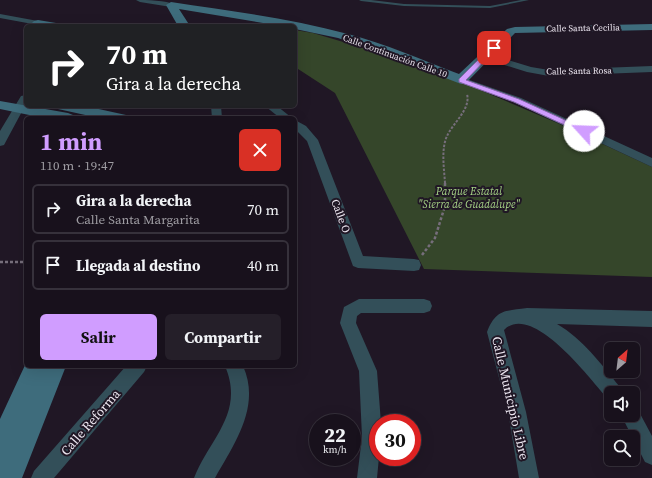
<!DOCTYPE html>
<html lang="es">
<meta charset="utf-8">
<style>
:root{--surface:#18111c;--page:#251f29;--text:#f1f3f6;--muted:#9f9da3;--line:#36313b;--accent:#d09dff}
body{margin:0;font-family:"Source Serif 4",serif;background:var(--page);color:var(--text);height:100vh;display:flex;flex-direction:column;font-size:15px;white-space:nowrap}
*{box-sizing:border-box;margin:0}
p{font-size:13px;color:var(--muted)}
.icon{flex:none;width:22px;height:22px;fill:none;stroke:currentColor;stroke-width:2;stroke-linecap:round;stroke-linejoin:round}
.map{position:relative;flex:1;overflow:hidden}
.sheet{position:absolute;left:24px;top:116px;width:273px;height:252px;display:flex;flex-direction:column;background:var(--surface);border-radius:6px;box-shadow:0 4px 16px #0002,0 0 0 1px var(--line)}
.sheet>*{flex:none}
.top-card{position:absolute;left:24px;top:24px;width:273px;height:84px;border-radius:6px;box-shadow:0 4px 16px #0002,0 0 0 1px var(--line);background:#202124;color:#fff;overflow:hidden}
.needle{width:26px;rotate:28deg}
.fabs{position:absolute;left:604px;top:342px;display:grid;gap:8px}
.fabs a{display:grid;place-items:center;width:36px;height:36px;border-radius:6px;background:var(--surface);box-shadow:0 4px 16px #0002,0 0 0 1px var(--line);font-size:20px}
.speed{position:absolute;left:309px;top:414px;display:flex;gap:8px;font-size:20px;font-weight:700;text-align:center}
.speed>*{display:grid;place-content:center;width:52px;height:52px;border-radius:50%;background:var(--surface);box-shadow:0 4px 16px #0002,0 0 0 1px var(--line);line-height:1}
.speed small{font-size:10px;font-weight:400}
.speed .limit{border:6px solid #d22;background:#fff;color:#111}
.pin{position:absolute;display:grid;place-items:center;width:34px;height:34px;color:#fff;margin:-17px;border-radius:8px;box-shadow:0 2px 6px #0006}
.me{position:absolute;width:44px;margin:-22px;rotate:295deg;stroke-linejoin:round;filter:drop-shadow(0 0 3px #0008)}
.turn{display:flex;align-items:center;gap:14px;height:84px;padding:0 16px;font-size:18px}
.turn .icon{width:52px;height:52px;stroke-width:2.5}
.turn b{display:block;font-size:28px;line-height:34px}
.round{display:grid;place-items:center;flex:none;width:42px;height:42px;border-radius:6px;background:var(--page)}
.headline{display:flex;align-items:center;justify-content:space-between;height:68px;padding:0 16px}
h1{font-size:24px;font-weight:700;line-height:30px;color:var(--accent)}
.primary-button{display:flex;gap:8px;margin-top:auto;padding:8px 16px}
.primary-button a{flex:1;height:46px;border-radius:6px;background:var(--accent);color:#111;font-size:16px;font-weight:700;line-height:46px;text-align:center}
.primary-button a+a{background:var(--page);color:var(--text)}
ul{padding:0;list-style:none}
li{display:flex;align-items:center;gap:12px;height:50px;margin:0 8px 6px;padding:0 8px;border:2px solid var(--line);border-radius:6px}
li div{flex:1}
li b{display:block;font-size:15px}
li em{font-style:normal}
.map>svg:first-child{display:block}
.green{fill:#35462a}
.lines{fill:none;stroke-linecap:round;stroke-linejoin:round}
.path-far1{stroke:#766e7b;stroke-width:2;stroke-dasharray:2.5 1.5;stroke-linecap:butt}
.path{stroke:#766e7b;stroke-width:2.5;stroke-dasharray:3 2;stroke-linecap:butt}
.lane{fill:#334f59;fill-rule:evenodd}
.street{fill:#334f59;fill-rule:evenodd}
.secondary{fill:#3e6c7c;fill-rule:evenodd}
.route{fill:#d09dff;stroke:#8766a6}
.labels{text-anchor:middle;stroke-width:4;stroke-linejoin:round;paint-order:stroke}
.far-street-label{font-size:9px;fill:#ede7f1;stroke:#201725}
.park-label{font-size:11px;font-style:italic;fill:#a5d285;stroke:#201725}
.street-label{font-size:11px;fill:#ede7f1;stroke:#201725}
.near-street-label{font-size:13px;fill:#ede7f1;stroke:#201725}
</style>
<div class="map">
<svg width="652" height="478" viewBox="0 0 652 478">
<rect width="100%" height="100%" fill="#201725"/>
<path class="green" d="M 295,30 L 313,33 L 424,66 L 555,122 L 652,167 L 652,277 L 424,269 L 335,93 L 295,67 Z"/>
<g class="lines">
<path class="path-far1" d="M 445,183 C 444,168 441,149 447,136 C 453,123 471,109 467,94"/>
<path class="path" d="M 422,255 L 435,238 L 445,206 L 445,182
M 0,262 L 26,262"/>
<path class="lane" d="M 359,0 L 371,0 L 404,4 L 490,6 L 521,0 L 529,0 L 490,8 L 404,6 L 361,1 Z"/>
<path class="street" d="M 136,0 C 147,0 166,0 175,5 L 171,7 L 140,2 Z
M 0,14 L 38,21 L 42,23 L 38,25 L 0,18 Z
M 485,53 L 531,67 L 549,70 L 652,66 L 652,72 L 549,76 L 527,72 L 482,58 L 480,56 L 482,54 Z
M 461,77 L 521,98 L 652,158 L 652,167 L 513,102 L 458,82 L 456,80 Z
M 26,95 L 26,104 L 4,145 L 0,146 L 0,131 L 21,96 Z
M 211,106 L 221,106 L 222,118 L 212,118 Z
M 265,106 L 277,106 L 292,118 L 280,118 Z
M 295,120 L 306,126 L 318,140 L 363,256 L 414,259 L 419,260 L 421,265 L 419,270 L 414,271 L 358,268 L 353,266 L 307,141 L 295,129 Z
M 359,299 L 424,299 L 430,301 L 432,306 L 430,311 L 424,313 L 361,313 L 357,316 L 356,323 L 377,371 L 381,423 L 378,423 L 378,457 L 379,457 L 377,478 L 357,478 L 362,437 L 359,371 L 340,323 L 344,307 Z
M 527,308 L 652,311 L 652,327 L 557,324 C 583,339 601,364 620,387 L 623,393 L 611,393 L 611,401 L 608,399 C 591,380 532,301 504,330 L 526,412 L 539,478 L 519,478 L 508,412 L 487,332 C 496,309 505,311 527,308 Z
M 126,366 L 147,366 L 144,372 L 54,478 L 31,478 L 34,471 Z
M 225,366 L 243,366 C 261,406 235,443 215,478 L 194,478 C 210,438 245,413 225,366 Z
M 633,407 L 637,408 L 652,436 L 652,465 L 645,462 L 621,415 L 633,415 Z"/>
<path class="secondary" d="M 171,2 C 230,11 290,18 348,34 C 386,44 422,60 459,74 L 507,29 L 515,27 L 652,24 L 652,30 L 515,33 L 466,83 L 461,84 L 368,48 L 338,38 L 295,29 L 295,26 L 281,26 L 179,9 L 190,26 L 178,26 L 166,5 Z
M 38,20 L 62,24 L 64,26 L 33,26 L 32,23 L 34,21 Z
M 0,101 L 68,113 L 73,115 L 75,118 L 44,118 L 0,109 Z
M 56,106 L 85,106 L 126,115 L 128,118 L 99,118 L 58,109 Z
M 26,363 L 26,366 L 66,366 L 22,478 L 0,478 L 0,419 Z"/>
</g>
<path class="route" d="M 492,46 L 497,48 L 466,80 L 519,99 L 587,130 L 587,133 L 582,133 L 514,102 L 459,82 L 459,79 Z"/>
<g class="labels">
<g class="far-street-label">
<text transform="translate(583 28) rotate(-1)" y="3">Calle Santa Cecilia</text>
<text transform="translate(395 56) rotate(20)" y="3">Calle Continuación Calle 10</text>
<text transform="translate(579 71) rotate(-1)" y="3">Calle Santa Rosa</text>
</g>
<g class="park-label">
<text x="469" y="195">Parque Estatal<tspan x="469" dy="13">"Sierra de Guadalupe"</tspan></text>
</g>
<g class="street-label">
<text transform="translate(341 216) rotate(69)" y="4">Calle O</text>
</g>
<g class="near-street-label">
<text transform="translate(511 398) rotate(77)" y="5">Calle Municipio Libre</text>
<text transform="translate(90 422) rotate(-49)" y="5">Calle Reforma</text>
</g>
</g>
</svg>
<div class="fabs">
<a><svg class="needle" viewBox="-14 -14 28 28"><path d="M0-13l5 13h-10z" fill="#e53935"/><path d="M0 13l5-13h-10z" fill="#9f9da3"/></svg></a>
<a><svg class="icon" aria-label="sound" viewBox="0 0 24 24"><path d="M4 9h4l5-4v14l-5-4H4zM17 9q2 3 0 6"/></svg></a>
<a><svg class="icon" aria-label="search" viewBox="0 0 24 24"><circle cx="10" cy="10" r="6"/><path d="M15 15l6 6"/></svg></a>
</div>
<div class="speed"><div>22<small>km/h</small></div><div class="limit">30</div></div>
<div class="pin" style="left:494px;top:48px;background:#d93025"><svg class="icon" aria-label="arrive" viewBox="0 0 24 24"><path d="M6 21V4h12l-3 4 3 4H6"/></svg></div>
<svg class="me" style="left:584px;top:131px" viewBox="-20 -20 40 40"><circle r="19" fill="#fff"/><path d="M0-13L10 11 0 6-10 11z" fill="#d09dff"/></svg>
<div class="top-card">
<div class="turn"><svg class="icon" aria-label="right" viewBox="0 0 24 24"><path d="M7 20v-9h11M14 6l5 5-5 5"/></svg><div><b>70 m</b>Gira a la derecha</div></div>
</div>
<section class="sheet">
<div class="headline"><div><h1>1 min</h1><p>110 m · 19:47</p></div><a class="round" style="background:#d93025;color:#fff"><svg class="icon" aria-label="close" viewBox="0 0 24 24"><path d="M6 6l12 12M18 6L6 18"/></svg></a></div>
<ul>
<li><svg class="icon" aria-label="right" viewBox="0 0 24 24"><path d="M7 20v-9h11M14 6l5 5-5 5"/></svg><div><b>Gira a la derecha</b><p>Calle Santa Margarita</p></div><em>70 m</em></li>
<li><svg class="icon" aria-label="arrive" viewBox="0 0 24 24"><path d="M6 21V4h12l-3 4 3 4H6"/></svg><div><b>Llegada al destino</b></div><em>40 m</em></li>
</ul>
<div class="primary-button"><a>Salir</a><a>Compartir</a></div>
</section>
</div>
